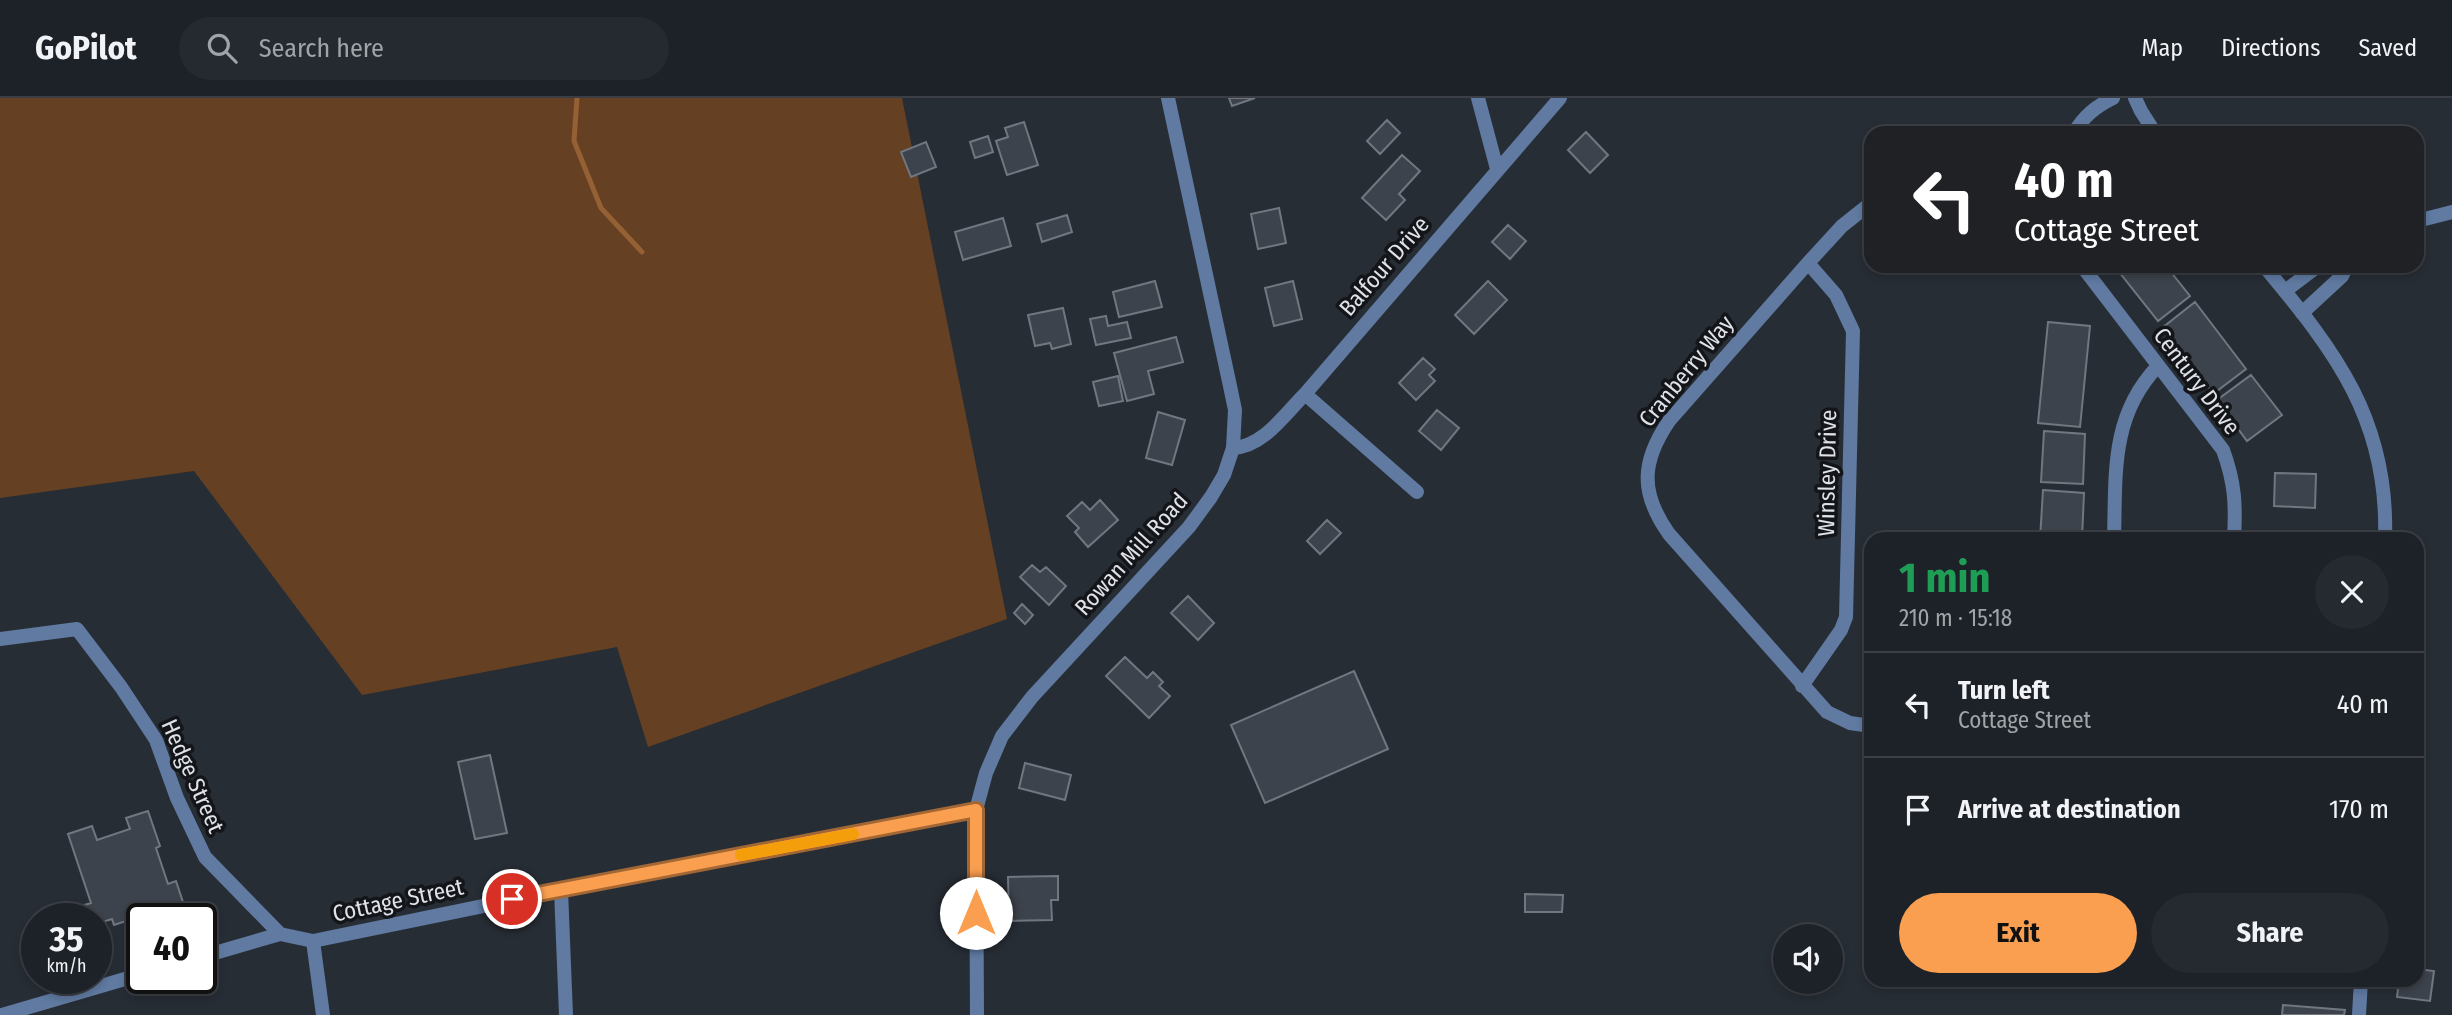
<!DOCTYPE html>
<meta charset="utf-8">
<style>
:root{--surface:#1d2228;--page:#252a30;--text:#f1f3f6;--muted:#a0a4a8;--line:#3b3f45;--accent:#fa9f50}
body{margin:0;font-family:"Fira Sans Condensed",sans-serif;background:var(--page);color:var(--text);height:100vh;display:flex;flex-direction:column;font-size:26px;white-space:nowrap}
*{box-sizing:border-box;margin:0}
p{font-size:23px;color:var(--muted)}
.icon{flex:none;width:38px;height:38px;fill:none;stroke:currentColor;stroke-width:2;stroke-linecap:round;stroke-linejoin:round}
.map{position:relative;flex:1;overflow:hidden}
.side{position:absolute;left:1864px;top:434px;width:560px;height:455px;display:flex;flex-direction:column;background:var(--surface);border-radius:21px;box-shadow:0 4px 10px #0003,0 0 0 2px var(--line)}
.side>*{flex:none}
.guide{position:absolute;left:1864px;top:28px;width:560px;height:147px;border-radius:21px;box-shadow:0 4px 10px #0003,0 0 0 2px var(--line);background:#202124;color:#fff;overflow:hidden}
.fabs{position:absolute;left:1773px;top:826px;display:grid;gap:14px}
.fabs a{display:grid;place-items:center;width:70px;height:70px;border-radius:50%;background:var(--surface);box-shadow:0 4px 10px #0003,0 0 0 2px var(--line);font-size:35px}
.speed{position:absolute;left:21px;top:805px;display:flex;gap:14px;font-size:35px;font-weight:700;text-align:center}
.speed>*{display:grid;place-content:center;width:91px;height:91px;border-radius:50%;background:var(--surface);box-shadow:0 4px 10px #0003,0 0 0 2px var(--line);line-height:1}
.speed small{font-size:18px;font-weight:400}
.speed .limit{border:4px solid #111;border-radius:10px;background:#fff;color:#111}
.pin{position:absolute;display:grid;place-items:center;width:60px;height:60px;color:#fff;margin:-30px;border:4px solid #fff;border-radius:50%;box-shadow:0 2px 7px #0007}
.me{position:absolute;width:77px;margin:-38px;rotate:0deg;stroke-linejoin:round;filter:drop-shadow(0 0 5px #0008)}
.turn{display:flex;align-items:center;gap:24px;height:147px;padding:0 35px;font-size:32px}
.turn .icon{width:91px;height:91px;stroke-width:2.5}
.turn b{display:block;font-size:49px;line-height:60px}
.round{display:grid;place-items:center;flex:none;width:74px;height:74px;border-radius:37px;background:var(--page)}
.summary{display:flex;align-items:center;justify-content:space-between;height:119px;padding:0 35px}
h1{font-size:42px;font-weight:700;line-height:52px;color:#1e9e55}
.button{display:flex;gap:14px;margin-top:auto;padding:14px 35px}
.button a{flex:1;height:80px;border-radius:42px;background:var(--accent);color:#111;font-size:28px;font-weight:700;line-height:80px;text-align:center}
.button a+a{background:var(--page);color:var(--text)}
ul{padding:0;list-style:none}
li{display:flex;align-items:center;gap:21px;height:105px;padding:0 35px;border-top:2px solid var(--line)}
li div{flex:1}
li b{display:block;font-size:26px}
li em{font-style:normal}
header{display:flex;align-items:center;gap:42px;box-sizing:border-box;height:98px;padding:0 35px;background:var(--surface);border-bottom:2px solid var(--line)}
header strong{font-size:33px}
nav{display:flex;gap:38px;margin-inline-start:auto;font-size:24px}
.search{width:490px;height:63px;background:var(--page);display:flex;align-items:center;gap:18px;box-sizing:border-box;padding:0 24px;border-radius:38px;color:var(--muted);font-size:26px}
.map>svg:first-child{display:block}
.green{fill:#654022}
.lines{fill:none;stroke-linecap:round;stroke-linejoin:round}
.stream{stroke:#946034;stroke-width:5}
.building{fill:#3d434c;stroke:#707780;stroke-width:2}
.minor{stroke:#607aa1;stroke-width:14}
.tertiary{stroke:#607aa1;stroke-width:14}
.route-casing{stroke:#a26734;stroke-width:18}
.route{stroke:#fa9f50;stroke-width:12}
.slow{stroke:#f59e0b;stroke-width:12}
.labels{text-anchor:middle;stroke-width:7;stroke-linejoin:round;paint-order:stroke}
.street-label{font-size:23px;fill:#dfe2e8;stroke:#131519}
</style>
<header>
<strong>GoPilot</strong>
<div class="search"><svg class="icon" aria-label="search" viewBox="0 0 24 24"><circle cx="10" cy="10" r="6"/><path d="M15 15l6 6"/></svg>Search here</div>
<nav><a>Map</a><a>Directions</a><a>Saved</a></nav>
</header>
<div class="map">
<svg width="2452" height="917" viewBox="0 0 2452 917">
<rect width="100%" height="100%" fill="#272d35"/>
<path class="green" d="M 0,0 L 902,0 L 1007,521 L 648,649 L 617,549 L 362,597 L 194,373 L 0,400 Z"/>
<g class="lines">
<path class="stream" d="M 577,0 L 574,43 L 601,110 L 642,154"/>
</g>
<path class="building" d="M 1229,0 L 1255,0 L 1232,8 Z
M 1387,22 L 1400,35 L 1380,56 L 1367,43 Z
M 1024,24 L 1038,67 L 1007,77 L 996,43 L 1008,39 L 1005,30 Z
M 1586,34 L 1608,57 L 1590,75 L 1568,52 Z
M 988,38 L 993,54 L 975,60 L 970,44 Z
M 926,44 L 936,69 L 911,79 L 901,54 Z
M 1402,57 L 1420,73 L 1399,96 L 1405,102 L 1386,122 L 1362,100 Z
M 1279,110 L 1286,145 L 1258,151 L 1251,116 Z
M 1067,117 L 1072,134 L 1042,144 L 1037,126 Z
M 1003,120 L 1011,148 L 963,162 L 955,134 Z
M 1508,127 L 1526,143 L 1510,161 L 1492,144 Z
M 2118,168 L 2166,168 L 2190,198 L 2158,223 L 2116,170 Z
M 1155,183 L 1162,209 L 1119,219 L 1113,194 Z
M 1293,183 L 1302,221 L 1274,228 L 1265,190 Z
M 1488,183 L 1507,202 L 1474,236 L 1455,217 Z
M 2195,204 L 2246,271 L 2213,296 L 2162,230 Z
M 1063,210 L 1071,246 L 1052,251 L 1050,245 L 1035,248 L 1028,217 Z
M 1106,218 L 1108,228 L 1127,224 L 1131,240 L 1096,247 L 1090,221 Z
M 2048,224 L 2090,228 L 2080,329 L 2038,325 Z
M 1176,239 L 1183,264 L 1148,273 L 1154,296 L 1127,303 L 1114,255 Z
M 1423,260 L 1435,271 L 1429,277 L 1435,283 L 1416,302 L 1399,285 Z
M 2251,277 L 2282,317 L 2247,343 L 2217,302 Z
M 1118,278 L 1123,303 L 1099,308 L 1093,284 Z
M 1437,312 L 1459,330 L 1441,352 L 1419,333 Z
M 1158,314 L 1185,322 L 1172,367 L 1146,360 Z
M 2044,333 L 2085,336 L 2083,386 L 2041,384 Z
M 2275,375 L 2316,376 L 2315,410 L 2274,408 Z
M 2043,392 L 2084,395 L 2082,441 L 2040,441 Z
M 1100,402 L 1118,422 L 1088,449 L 1075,434 L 1079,430 L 1067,418 L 1082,404 L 1090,412 Z
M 1327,422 L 1341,435 L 1320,456 L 1307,443 Z
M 1032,467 L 1040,474 L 1046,469 L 1066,488 L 1049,507 L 1020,479 Z
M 1188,498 L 1214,525 L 1198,542 L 1171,515 Z
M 1022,506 L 1033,517 L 1025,526 L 1014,515 Z
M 1125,559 L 1147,580 L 1153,574 L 1163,584 L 1159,588 L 1170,598 L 1149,620 L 1106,578 Z
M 1354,573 L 1388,651 L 1265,705 L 1231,627 Z
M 490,657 L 507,735 L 475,741 L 458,664 Z
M 1025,665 L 1071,677 L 1065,702 L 1019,690 Z
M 148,713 L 160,748 L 156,750 L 168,786 L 176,783 L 183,804 L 114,827 L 112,821 L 96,826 L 96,821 L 82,821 L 78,809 L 91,805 L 68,736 L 92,728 L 97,742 L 130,731 L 126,720 Z
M 1058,778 L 1058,802 L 1051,802 L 1052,822 L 1009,823 L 1008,779 Z
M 1525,796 L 1563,797 L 1562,814 L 1525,814 Z
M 2417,871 L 2434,873 L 2430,903 L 2397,899 L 2399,882 L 2417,882 Z
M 2283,907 L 2345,912 L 2344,917 L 2282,917 Z"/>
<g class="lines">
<path class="minor" d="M 1478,0 L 1497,71
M 2074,35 C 2084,18 2095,9 2113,0
M 1871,105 L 1842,128 L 1808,165 L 1669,323 C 1641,364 1640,395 1669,436 L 1827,614 L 1850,625 L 1871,628
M 2417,123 L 2452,114
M 2082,168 L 2223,352 C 2235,385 2236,407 2234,441
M 2285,193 L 2318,168
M 2302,215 L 2342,178 L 2347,168
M 1305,296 L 1417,394
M 1233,350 C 1263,349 1285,316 1305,296 L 1560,0
M 2114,441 C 2116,377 2110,319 2157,269
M 0,541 L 77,531 L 121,589 L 156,642 L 177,700 L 205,759 L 280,836
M 1802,588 L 1841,532 L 1846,519 L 1853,233 L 1836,197 L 1808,165
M 561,792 L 566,917
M 313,843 L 323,917
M 201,859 L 280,836 L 313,843 L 561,792 L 976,712
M 2,917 L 142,876"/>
<path class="tertiary" d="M 2135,0 L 2141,13 L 2155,35
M 2264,168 C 2336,254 2389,323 2385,441
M 977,917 L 976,712 L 986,675 L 1002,638 L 1032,599 L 1189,429 L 1211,399 L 1224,377 L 1233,350 L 1235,312 L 1230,288 L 1168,0
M 2359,917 L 2361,882"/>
</g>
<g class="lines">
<g class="route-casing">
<path id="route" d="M 512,801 L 976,712 L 976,815"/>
</g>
<use href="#route" class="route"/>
<path class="slow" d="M 741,757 L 853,736"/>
</g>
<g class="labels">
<g class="street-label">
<text transform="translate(1384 168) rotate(-49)" y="8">Balfour Drive</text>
<text transform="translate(1686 273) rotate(-51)" y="8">Cranberry Way</text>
<text transform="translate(2197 283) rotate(53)" y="8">Century Drive</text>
<text transform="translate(1827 375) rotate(-89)" y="8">Winsley Drive</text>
<text transform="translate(1131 456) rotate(-48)" y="8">Rowan Mill Road</text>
<text transform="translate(193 678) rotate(66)" y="8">Hedge Street</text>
<text transform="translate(398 802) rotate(-12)" y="8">Cottage Street</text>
</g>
</g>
</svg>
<div class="fabs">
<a><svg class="icon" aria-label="sound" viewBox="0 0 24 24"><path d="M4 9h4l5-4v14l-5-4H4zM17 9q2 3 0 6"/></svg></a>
</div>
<div class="speed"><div>35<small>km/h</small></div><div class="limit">40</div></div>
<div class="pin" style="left:512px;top:801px;background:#d93025"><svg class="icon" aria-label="arrive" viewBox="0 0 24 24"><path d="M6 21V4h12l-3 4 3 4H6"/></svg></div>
<svg class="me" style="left:976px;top:815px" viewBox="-20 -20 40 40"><circle r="19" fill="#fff"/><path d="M0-13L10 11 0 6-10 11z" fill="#fa9f50"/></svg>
<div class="guide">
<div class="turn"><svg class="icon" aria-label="left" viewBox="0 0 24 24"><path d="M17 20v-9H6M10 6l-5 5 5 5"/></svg><div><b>40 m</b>Cottage Street</div></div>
</div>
<section class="side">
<div class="summary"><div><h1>1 min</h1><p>210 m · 15:18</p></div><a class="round"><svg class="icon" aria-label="close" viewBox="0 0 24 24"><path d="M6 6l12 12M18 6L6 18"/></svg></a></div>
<ul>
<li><svg class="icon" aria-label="left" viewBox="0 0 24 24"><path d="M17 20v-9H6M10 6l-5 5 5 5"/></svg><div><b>Turn left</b><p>Cottage Street</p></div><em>40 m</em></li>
<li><svg class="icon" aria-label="arrive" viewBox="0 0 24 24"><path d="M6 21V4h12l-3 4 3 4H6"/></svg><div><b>Arrive at destination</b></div><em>170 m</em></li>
</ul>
<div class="button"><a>Exit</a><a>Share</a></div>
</section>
</div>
